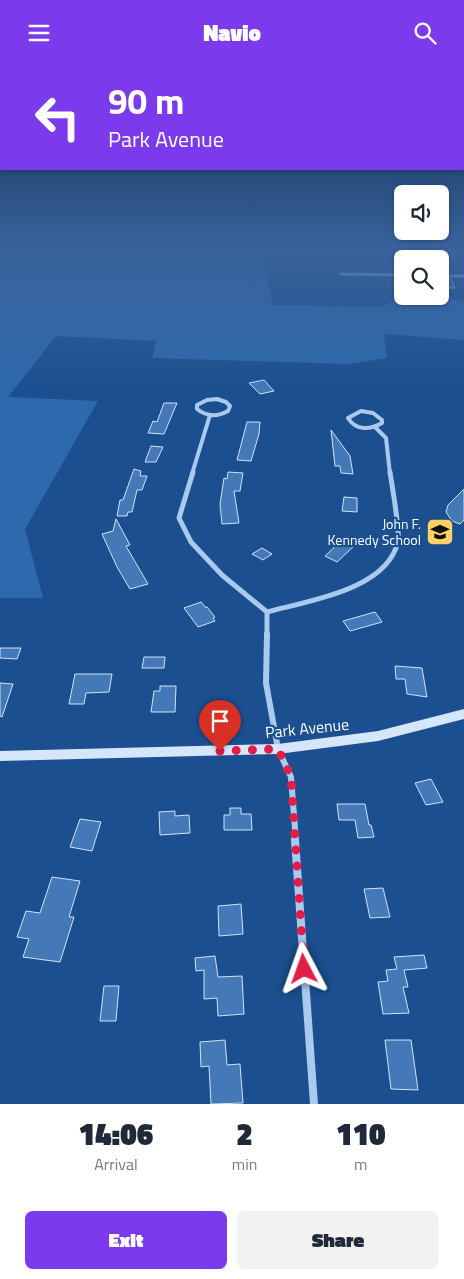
<!DOCTYPE html>
<style>
:root{--surface:#fff;--page:#f2f2f3;--text:#1f2937;--muted:#747a83;--accent:#7c3aed}
body{margin:0;font-family:"Titillium Web",sans-serif;background:var(--page);color:var(--text);height:100vh;display:flex;flex-direction:column;font-size:19px;white-space:nowrap}
*{box-sizing:border-box;margin:0}
p{font-size:16px;color:var(--muted)}
.icon{flex:none;width:28px;height:28px;fill:none;stroke:currentColor;stroke-width:2;stroke-linecap:round;stroke-linejoin:round}
.map{position:relative;height:1039px;overflow:hidden}
.drawer{display:flex;flex-direction:column;background:var(--surface);flex:1}
.drawer>*{flex:none}
.banner{position:absolute;left:0px;top:0px;width:465px;height:105px;box-shadow:0 1px 4px #0004;background:#7c3aed;color:#fff;overflow:hidden}
.controls{position:absolute;left:394px;top:120px;display:grid;gap:10px}
.controls a{display:grid;place-items:center;width:55px;height:55px;border-radius:8px;background:var(--surface);box-shadow:0 1px 4px #0004;font-size:25px}
.pin{position:absolute;display:grid;place-items:center;width:42px;height:42px;color:#fff;margin:-51px -21px;border-radius:50% 50% 50% 0;rotate:-45deg;box-shadow:0 0 5px #0007}
.pin .icon{rotate:45deg}
.me{position:absolute;width:55px;margin:-28px;rotate:356deg;stroke-linejoin:round;filter:drop-shadow(0 0 4px #0008)}
.turn{display:flex;align-items:center;gap:18px;height:105px;padding:0 25px;font-size:22px}
.turn .icon{width:65px;height:65px;stroke-width:2.5}
.turn b{display:block;font-size:35px;line-height:42px}
.eta{display:flex;justify-content:space-evenly;align-items:center;height:85px;text-align:center}
.eta b{font-size:30px;font-weight:800;line-height:35px}
.action{display:flex;gap:10px;margin-top:auto;padding:10px 25px}
.action a{flex:1;height:58px;border-radius:8px;background:var(--accent);color:#fff;font-size:20px;font-weight:800;line-height:58px;text-align:center}
.action a+a{background:var(--page);color:var(--text)}
header{display:flex;justify-content:space-between;align-items:center;height:65px;padding:0 25px;background:var(--accent);color:#fff;font-size:22px;font-weight:800}
.map>svg:first-child{display:block}
.green{fill:#2e69ad}
.building{fill:#4478b7;stroke:#cfe3fa}
.lines{fill:none;stroke-linecap:round;stroke-linejoin:round}
.minor-far4{stroke:#a9c9ee;stroke-width:3}
.minor-far3{stroke:#a9c9ee;stroke-width:4}
.minor-far2{stroke:#a9c9ee;stroke-width:5}
.minor-far1{stroke:#a9c9ee;stroke-width:6}
.minor{stroke:#a9c9ee;stroke-width:8}
.secondary{fill:#d6e6fa;fill-rule:evenodd}
.route{stroke:#e11d48;stroke-width:9;stroke-dasharray:0 16.2}
.labels{text-anchor:middle;stroke-width:4.5;stroke-linejoin:round;paint-order:stroke}
.poi-label{font-size:14px;fill:#fff;stroke:#1b4f8f;text-anchor:end}
.near-street-label{font-size:16px;fill:#fff;stroke:#1b4f8f}
</style>
<header><svg class="icon" aria-label="menu" viewBox="0 0 24 24"><path d="M4 6h16M4 12h16M4 18h16"/></svg>Navio<svg class="icon" aria-label="search" viewBox="0 0 24 24"><circle cx="10" cy="10" r="6"/><path d="M15 15l6 6"/></svg></header>
<div class="map">
<svg width="464" height="1039" viewBox="0 0 464 1039">
<rect width="100%" height="100%" fill="#1b4f8f"/>
<path class="green" d="M 0,183 L 464,183 L 464,190 L 263,188 L 273,240 L 379,242 L 406,231 L 427,231 L 464,236 L 464,275 L 384,269 L 382,258 L 387,293 L 349,299 L 152,293 L 156,276 L 56,271 L 8,332 L 98,336 L 25,464 L 43,533 L 0,533 Z"/>
<path class="building" d="M 440,214 L 451,214 L 455,223 L 440,223 Z
M 264,315 L 274,326 L 260,329 L 249,318 Z
M 164,338 L 177,338 L 164,369 L 148,368 L 153,356 L 157,357 Z
M 247,357 L 260,357 L 259,369 L 251,396 L 237,395 Z
M 331,365 L 350,391 L 353,409 L 341,408 L 340,401 L 335,401 Z
M 151,381 L 163,382 L 156,397 L 145,397 Z
M 134,404 L 141,406 L 140,411 L 147,411 L 142,425 L 137,425 L 132,447 L 128,447 L 127,451 L 117,451 L 120,435 L 123,435 Z
M 228,407 L 243,408 L 240,426 L 234,426 L 239,458 L 222,459 L 220,439 L 224,413 L 227,414 Z
M 464,424 L 464,455 L 460,459 L 452,456 L 446,447 L 448,440 Z
M 344,432 L 357,433 L 357,447 L 342,446 Z
M 116,454 L 130,480 L 126,481 L 148,519 L 130,524 L 117,502 L 102,469 L 113,466 Z
M 341,476 L 353,482 L 337,497 L 325,491 Z
M 262,483 L 272,489 L 263,495 L 252,489 Z
M 201,537 L 205,542 L 207,542 L 215,552 L 213,553 L 215,556 L 198,562 L 184,543 Z
M 375,547 L 382,557 L 350,566 L 343,556 Z
M 0,583 L 21,583 L 17,594 L 0,593 Z
M 144,592 L 165,592 L 164,603 L 142,603 Z
M 395,601 L 422,603 L 427,632 L 407,629 L 405,614 L 396,614 Z
M 75,609 L 112,609 L 109,627 L 86,628 L 84,639 L 69,639 Z
M 0,618 L 13,619 L 2,652 L 0,651 Z
M 160,621 L 176,621 L 175,647 L 151,647 L 154,626 L 160,626 Z
M 431,714 L 443,737 L 426,740 L 415,718 Z
M 337,739 L 365,739 L 369,760 L 371,760 L 374,772 L 358,773 L 355,755 L 339,755 Z
M 230,743 L 241,743 L 241,749 L 251,749 L 252,765 L 224,765 L 224,750 L 230,750 Z
M 175,746 L 175,751 L 189,750 L 190,768 L 160,770 L 159,747 Z
M 80,754 L 101,757 L 92,786 L 70,782 Z
M 52,812 L 80,816 L 69,852 L 74,852 L 60,897 L 23,892 L 29,874 L 17,872 L 26,846 L 40,848 Z
M 383,823 L 390,852 L 370,853 L 364,824 Z
M 241,839 L 243,869 L 219,871 L 218,841 Z
M 424,890 L 427,903 L 404,905 L 408,922 L 403,922 L 409,948 L 383,949 L 378,917 L 388,916 L 386,905 L 397,904 L 394,892 Z
M 215,891 L 218,912 L 242,911 L 244,949 L 218,951 L 217,933 L 204,934 L 204,905 L 196,906 L 195,893 Z
M 104,921 L 119,921 L 116,956 L 100,956 Z
M 225,975 L 227,1000 L 240,999 L 243,1038 L 211,1039 L 209,1001 L 201,1002 L 200,977 Z
M 385,975 L 411,975 L 418,1025 L 391,1024 Z"/>
<g class="lines">
<path class="minor-far4" d="M 341,209 L 402,210
M 440,211 L 464,211"/>
<path class="minor-far3" d="M 217,334 L 226,337 L 230,341 L 228,346 C 217,352 207,352 197,344 L 197,340 L 207,335 Z
M 361,346 L 373,348 L 382,355 L 382,358 C 370,365 356,366 348,353 Z
M 375,362 L 386,373 L 390,409
M 192,409 L 210,350"/>
<path class="minor-far2" d="M 193,407 L 179,453 L 191,477 L 222,510 L 267,547 L 267,570
M 267,547 C 307,536 388,525 398,476 C 400,465 392,421 390,407"/>
<path class="minor-far1" d="M 267,569 L 266,618 L 278,684 L 291,712 L 296,776"/>
<path class="minor" d="M 295,775 L 314,1039"/>
<path class="secondary" d="M 464,644 L 464,654 L 378,676 L 278,689 L 0,696 L 0,686 L 278,679 L 378,666 Z"/>
</g>
<linearGradient id="sky" x2="0" y2="1"><stop stop-color="#0f2b4f"/><stop offset="0.56" stop-color="#39639b"/><stop offset="1" stop-color="#39639b" stop-opacity="0"/></linearGradient>
<rect width="464" height="328" fill="url(#sky)"/>
<g class="lines">
<path class="route" d="M 220,686 L 278,684 L 291,712 L 304,904"/>
</g>
<defs>
<g id="school-square" transform="scale(1.4375)"><rect x="-9" y="-9" width="18" height="18" rx="4" fill="#ffd166" stroke="#1b4f8f"/><path d="M0-5L7-2L0 1L-7-2ZM-4 1L0 2.5L4 1V4Q0 6-4 4Z" fill="#111"/></g>
</defs>
<g fill-rule="evenodd">
<use href="#school-square" x="440" y="467"/>
</g>
<g class="labels">
<g class="poi-label">
<text x="421" y="464">John F.<tspan x="421" dy="16">Kennedy School</tspan></text>
</g>
<g class="near-street-label">
<text transform="translate(307 663) rotate(-6)" y="6">Park Avenue</text>
</g>
</g>
</svg>
<div class="controls">
<a><svg class="icon" aria-label="sound" viewBox="0 0 24 24"><path d="M4 9h4l5-4v14l-5-4H4zM17 9q2 3 0 6"/></svg></a>
<a><svg class="icon" aria-label="search" viewBox="0 0 24 24"><circle cx="10" cy="10" r="6"/><path d="M15 15l6 6"/></svg></a>
</div>
<div class="pin" style="left:220px;top:686px;background:#d93025"><svg class="icon" aria-label="arrive" viewBox="0 0 24 24"><path d="M6 21V4h12l-3 4 3 4H6"/></svg></div>
<svg class="me" style="left:304px;top:904px" viewBox="-20 -20 40 40"><path d="M0-17L14 15 0 8-14 15z" fill="#e11d48" stroke="#fff" stroke-width="4"/></svg>
<div class="banner">
<div class="turn"><svg class="icon" aria-label="left" viewBox="0 0 24 24"><path d="M17 20v-9H6M10 6l-5 5 5 5"/></svg><div><b>90 m</b>Park Avenue</div></div>
</div>
</div>
<section class="drawer">
<div class="eta">
<div><b>14:06</b><p>Arrival</p></div>
<div><b>2</b><p>min</p></div>
<div><b>110</b><p>m</p></div>
</div>
<div class="action"><a>Exit</a><a>Share</a></div>
</section>
